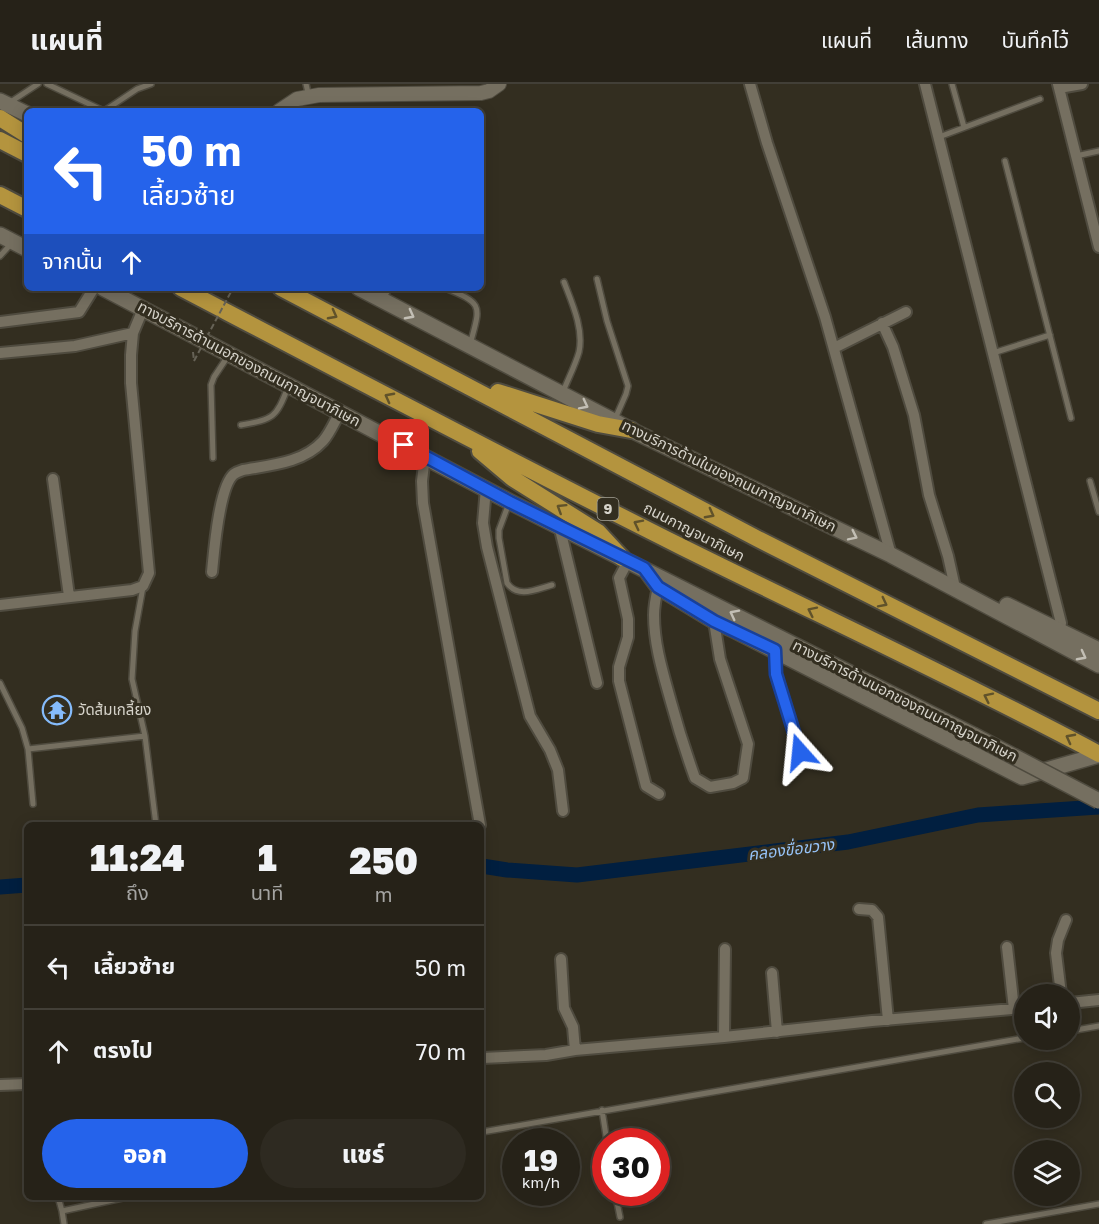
<!DOCTYPE html>
<html lang="th">
<meta charset="utf-8">
<style>
:root{--surface:#262218;--page:#2e2a21;--text:#f1f3f6;--muted:#a4a4a2;--line:#423f37;--accent:#2563eb}
body{margin:0;font-family:"Golos Text","Noto Sans Thai",sans-serif;background:var(--page);color:var(--text);height:100vh;display:flex;flex-direction:column;font-size:22px;white-space:nowrap}
*{box-sizing:border-box;margin:0}
p{font-size:20px;color:var(--muted)}
.icon{flex:none;width:33px;height:33px;fill:none;stroke:currentColor;stroke-width:2;stroke-linecap:round;stroke-linejoin:round}
.map{position:relative;flex:1;overflow:hidden}
.drawer{position:absolute;left:24px;top:738px;width:460px;height:378px;display:flex;flex-direction:column;background:var(--surface);border-radius:9px;box-shadow:0 3px 15px #0003,0 0 0 2px var(--line)}
.drawer>*{flex:none}
.top-card{position:absolute;left:24px;top:24px;width:460px;height:183px;border-radius:9px;box-shadow:0 3px 15px #0003,0 0 0 2px var(--line);background:#2563eb;color:#fff;overflow:hidden}
.tools{position:absolute;left:1014px;top:900px;display:grid;gap:12px}
.tools a{display:grid;place-items:center;width:66px;height:66px;border-radius:50%;background:var(--surface);box-shadow:0 3px 15px #0003,0 0 0 2px var(--line);font-size:30px}
.speed{position:absolute;left:502px;top:1044px;display:flex;gap:12px;font-size:30px;font-weight:700;text-align:center}
.speed>*{display:grid;place-content:center;width:78px;height:78px;border-radius:50%;background:var(--surface);box-shadow:0 3px 15px #0003,0 0 0 2px var(--line);line-height:1}
.speed small{font-size:15px;font-weight:400}
.speed .limit{border:9px solid #d22;background:#fff;color:#111}
.pin{position:absolute;display:grid;place-items:center;width:51px;height:51px;color:#fff;margin:-26px;border-radius:12px;box-shadow:0 3px 9px #0006}
.me{position:absolute;width:66px;margin:-33px;rotate:342deg;stroke-linejoin:round;filter:drop-shadow(0 0 4px #0008)}
.turn{display:flex;align-items:center;gap:21px;height:126px;padding:0 18px;font-size:27px}
.turn .icon{width:78px;height:78px;stroke-width:2.5}
.turn b{display:block;font-size:42px;line-height:51px}
.then{display:flex;align-items:center;height:57px;padding:0 18px;background:#0003;gap:12px;font-size:22px}
.eta{display:flex;justify-content:space-evenly;align-items:center;height:102px;text-align:center}
.eta b{font-size:36px;font-weight:800;line-height:42px}
.primary-button{display:flex;gap:12px;margin-top:auto;padding:12px 18px}
.primary-button a{flex:1;height:69px;border-radius:36px;background:var(--accent);color:#fff;font-size:24px;font-weight:800;line-height:69px;text-align:center}
.primary-button a+a{background:var(--page);color:var(--text)}
ul{padding:0;list-style:none}
li{display:flex;align-items:center;gap:18px;height:84px;padding:0 18px;border-top:2px solid var(--line)}
li div{flex:1}
li b{display:block;font-size:22px}
li em{font-style:normal}
header{display:flex;align-items:center;gap:36px;box-sizing:border-box;height:84px;padding:0 30px;background:var(--surface);border-bottom:2px solid var(--line)}
header strong{font-size:28px}
nav{display:flex;gap:33px;margin-inline-start:auto;font-size:21px}
.map>svg:first-child{display:block}
.lines{fill:none;stroke-linecap:round;stroke-linejoin:round}
.canal{stroke:#011f40;stroke-width:15}
.service-casing{stroke:#4f4b3f;stroke-width:8}
.minor-casing{stroke:#4f4b3f;stroke-width:14}
.tertiary-casing{stroke:#4f4b3f;stroke-width:16}
.secondary-casing{stroke:#4f4b3f;stroke-width:18}
.trunk-casing{stroke:#4f4b3f;stroke-width:20}
.path{stroke:#666256;stroke-width:2;stroke-dasharray:6 3;stroke-linecap:butt}
.service{stroke:#756f60;stroke-width:5}
.minor{stroke:#756f60;stroke-width:10}
.tertiary{stroke:#756f60;stroke-width:14}
.secondary{stroke:#756f60;stroke-width:15}
.trunk{stroke:#b4943e;stroke-width:16}
.secondary-bridge-casing{stroke:#4f4b3f;stroke-width:18;stroke-linecap:butt}
.path-bridge{stroke:#666256;stroke-width:2;stroke-dasharray:6 3;stroke-linecap:butt}
.secondary-bridge{stroke:#756f60;stroke-width:15}
.oneway{stroke:#60522a}
.oneway2{stroke:#c3bfb5}
.route-casing{stroke:#184099;stroke-width:15}
.route{stroke:#2563eb;stroke-width:10}
.labels{text-anchor:middle;stroke-width:6;stroke-linejoin:round;paint-order:stroke}
.shield{fill:#332e20;stroke:#a5a297;stroke-width:1.5}
.shield-label{font-size:14px;font-weight:bold;fill:#d6d3ca}
.street-label{font-size:15px;fill:#d6d3ca;stroke:#332e20}
.poi-label{font-size:15px;fill:#d6d3ca;stroke:#332e20;text-anchor:start}
.water-label{font-size:16px;font-style:italic;fill:#97c4f9;stroke:#332e20}
</style>
<header>
<strong>แผนที่</strong>
<nav><a>แผนที่</a><a>เส้นทาง</a><a>บันทึกไว้</a></nav>
</header>
<div class="map">
<svg width="1099" height="1140" viewBox="0 0 1099 1140">
<rect width="100%" height="100%" fill="#332e20"/>
<g class="lines">
<path class="canal" d="M 482,782 L 507,786 L 577,791 L 848,758 L 978,731 L 1099,723
M 0,803 L 27,801"/>
<g class="service-casing">
<path id="service" d="M 47,0 L 104,27
M 306,0 L 309,13
M 952,0 L 964,43
M 9,19 L 38,0
M 104,27 L 137,5 L 151,0
M 939,53 L 1040,15
M 1076,72 L 1099,67
M 1005,77 L 1071,334
M 0,172 L 11,160
M 597,195 L 607,237 L 628,302 L 626,310 L 615,335
M 445,204 C 485,220 480,222 470,261
M 383,215 L 389,204
M 993,269 L 1050,251
M 563,308 C 568,295 575,282 579,268 C 584,245 572,219 564,198
M 241,341 C 274,335 276,334 288,303
M 213,374 L 211,301 L 214,293 L 228,272
M 1090,397 L 1099,428
M 509,419 L 499,446 L 499,454 L 507,499 C 518,515 537,505 552,501
M 143,503 L 135,547 L 132,595 L 145,652 L 156,741
M 0,599 L 22,644 L 28,665 L 145,652
M 28,665 L 33,720
M 1070,947 L 1099,942
M 602,1026 L 607,1058
M 482,1048 L 1024,954
M 615,1108 L 620,1133
M 58,1113 L 62,1127
M 64,1140 L 62,1127 L 127,1113
M 986,1140 L 1099,1120"/>
</g>
<g class="minor-casing">
<path id="minor" d="M 750,0 L 767,59 L 825,233 L 891,471
M 925,0 L 1061,539 L 1059,547
M 1058,0 L 1099,163
M 1059,4 L 1082,0
M 0,238 L 79,228 L 94,204
M 882,239 L 893,263 L 914,331 L 929,411 L 948,472 L 954,499
M 834,264 L 906,228
M 0,269 L 75,262 L 133,249
M 425,372 L 422,397 L 423,419 L 480,741
M 53,395 L 69,512
M 486,404 L 483,439 L 487,463 L 530,632 L 550,666 L 558,686 L 563,727
M 559,441 L 597,599
M 628,477 L 619,494 L 628,535 L 628,553 L 619,583 L 619,597 L 646,702 L 659,710
M 212,488 C 214,468 219,402 234,390 C 237,388 240,387 243,386 C 271,381 303,379 323,357 C 330,349 335,337 340,328
M 658,503 C 656,512 654,521 654,531 C 654,561 663,589 671,618 C 678,644 686,669 695,694 L 710,703 L 733,699 L 743,694 L 748,660 L 720,575 L 714,537
M 0,521 L 132,506 L 143,502 L 149,489 L 131,299 L 131,271 L 133,249 L 143,225
M 775,566 L 776,590 L 800,668
M 859,825 L 872,826 L 878,833 L 888,936
M 1007,863 L 1014,925
M 561,875 L 564,924 L 573,943 L 575,966
M 772,889 L 777,948
M 1061,910 L 1056,869 L 1058,856 L 1066,836
M 1070,919 L 1099,916
M 724,953 L 725,865
M 482,974 L 546,971 L 575,966 L 724,953 L 872,937 L 1024,924
M 0,1001 L 27,1000"/>
</g>
<g class="tertiary-casing">
<path id="tertiary" d="M 279,27 L 297,15 L 319,11 L 481,9 L 489,7 L 499,0"/>
</g>
<g class="secondary-casing">
<path id="secondary" d="M 0,17 L 27,30
M 0,151 L 27,165
M 103,204 L 510,418 L 973,651
M 359,204 L 631,346 L 891,471 L 1099,581
M 647,488 L 658,503 L 714,537 L 734,546 L 1022,693 L 1099,671
M 1007,521 L 1099,566"/>
</g>
<g class="trunk-casing">
<path id="trunk" d="M 0,34 L 27,51
M 0,56 L 27,70
M 0,111 L 27,125
M 181,204 C 347,291 514,379 682,463 C 821,532 962,597 1099,670
M 281,204 L 758,455 L 1099,627
M 498,308 L 598,340 L 631,346
M 480,367 L 512,394 L 598,448 L 622,474"/>
</g>
<path class="path" d="M 193,268 L 194,277"/>
<use href="#service" class="service"/>
<use href="#minor" class="minor"/>
<use href="#tertiary" class="tertiary"/>
<use href="#secondary" class="secondary"/>
<use href="#trunk" class="trunk"/>
<g class="secondary-bridge-casing">
<path id="secondary-bridge" d="M 973,651 L 1099,717"/>
</g>
<path class="path-bridge" d="M 194,277 L 233,204"/>
<use href="#secondary-bridge" class="secondary-bridge"/>
</g>
<defs><path id="oneway-chevron" d="M-2-3.5L2.5 0L-2 3.5" fill="none" stroke-width="1.6" stroke-linecap="round" stroke-linejoin="round" transform="scale(1.5)"/></defs>
<g class="oneway">
<use href="#oneway-chevron" transform="translate(333 231) rotate(28)"/>
<use href="#oneway-chevron" transform="translate(389 313) rotate(-152)"/>
<use href="#oneway-chevron" transform="translate(561 424) rotate(-148)"/>
<use href="#oneway-chevron" transform="translate(710 430) rotate(28)"/>
<use href="#oneway-chevron" transform="translate(638 440) rotate(-153)"/>
<use href="#oneway-chevron" transform="translate(883 519) rotate(27)"/>
<use href="#oneway-chevron" transform="translate(812 527) rotate(-154)"/>
<use href="#oneway-chevron" transform="translate(988 613) rotate(-154)"/>
<use href="#oneway-chevron" transform="translate(1070 654) rotate(-152)"/>
</g>
<g class="oneway2">
<use href="#oneway-chevron" transform="translate(410 231) rotate(28)"/>
<use href="#oneway-chevron" transform="translate(584 321) rotate(27)"/>
<use href="#oneway-chevron" transform="translate(853 452) rotate(26)"/>
<use href="#oneway-chevron" transform="translate(734 530) rotate(-153)"/>
<use href="#oneway-chevron" transform="translate(1082 572) rotate(28)"/>
</g>
<g class="lines">
<g class="route-casing">
<path id="route" d="M 404,361 L 510,418 L 644,484 L 658,503 L 714,537 L 775,566 L 776,590 L 800,668"/>
</g>
<use href="#route" class="route"/>
</g>
<defs>
<g id="temple-ring" transform="scale(1.5)"><circle r="9.5" fill="#332e20" stroke="#85bbfb" stroke-width="1.5"/><path d="M0-6L5-2H3V0L6.5 2.5H4V6H1.5V3h-3V6H-4V2.5H-6.5L-3 0V-2H-5Z" fill="#85bbfb"/></g>
</defs>
<g fill-rule="evenodd">
<use href="#temple-ring" x="57" y="626"/>
</g>
<g class="labels">
<rect class="shield" x="597.5" y="414" width="21" height="22" rx="4.5"/>
<g class="shield-label">
<text x="608" y="430">9</text>
</g>
<g class="street-label">
<text transform="translate(249 280) rotate(28)" y="5">ทางบริการด้านนอกของถนนกาญจนาภิเษก</text>
<text transform="translate(729 392) rotate(26)" y="5">ทางบริการด้านในของถนนกาญจนาภิเษก</text>
<text transform="translate(694 448) rotate(27)" y="5">ถนนกาญจนาภิเษก</text>
<text transform="translate(905 617) rotate(27)" y="5">ทางบริการด้านนอกของถนนกาญจนาภิเษก</text>
</g>
<g class="poi-label">
<text x="78" y="631">วัดส้มเกลี้ยง</text>
</g>
<g class="water-label">
<text transform="translate(791 765) rotate(-7)" y="6">คลองขื่อขวาง</text>
</g>
</g>
</svg>
<div class="tools">
<a><svg class="icon" aria-label="sound" viewBox="0 0 24 24"><path d="M4 9h4l5-4v14l-5-4H4zM17 9q2 3 0 6"/></svg></a>
<a><svg class="icon" aria-label="search" viewBox="0 0 24 24"><circle cx="10" cy="10" r="6"/><path d="M15 15l6 6"/></svg></a>
<a><svg class="icon" aria-label="layers" viewBox="0 0 24 24"><path d="M12 4l9 5-9 5-9-5zM3 14l9 5 9-5"/></svg></a>
</div>
<div class="speed"><div>19<small>km/h</small></div><div class="limit">30</div></div>
<div class="pin" style="left:404px;top:361px;background:#d93025"><svg class="icon" aria-label="arrive" viewBox="0 0 24 24"><path d="M6 21V4h12l-3 4 3 4H6"/></svg></div>
<svg class="me" style="left:800px;top:668px" viewBox="-20 -20 40 40"><path d="M0-17L14 15 0 8-14 15z" fill="#2563eb" stroke="#fff" stroke-width="4"/></svg>
<div class="top-card">
<div class="turn"><svg class="icon" aria-label="left" viewBox="0 0 24 24"><path d="M17 20v-9H6M10 6l-5 5 5 5"/></svg><div><b>50 m</b>เลี้ยวซ้าย</div></div>
<div class="then">จากนั้น<svg class="icon" aria-label="ahead" viewBox="0 0 24 24"><path d="M12 20V5M6 11l6-6 6 6"/></svg></div>
</div>
<section class="drawer">
<div class="eta">
<div><b>11:24</b><p>ถึง</p></div>
<div><b>1</b><p>นาที</p></div>
<div><b>250</b><p>m</p></div>
</div>
<ul>
<li><svg class="icon" aria-label="left" viewBox="0 0 24 24"><path d="M17 20v-9H6M10 6l-5 5 5 5"/></svg><div><b>เลี้ยวซ้าย</b></div><em>50 m</em></li>
<li><svg class="icon" aria-label="ahead" viewBox="0 0 24 24"><path d="M12 20V5M6 11l6-6 6 6"/></svg><div><b>ตรงไป</b></div><em>70 m</em></li>
</ul>
<div class="primary-button"><a>ออก</a><a>แชร์</a></div>
</section>
</div>
